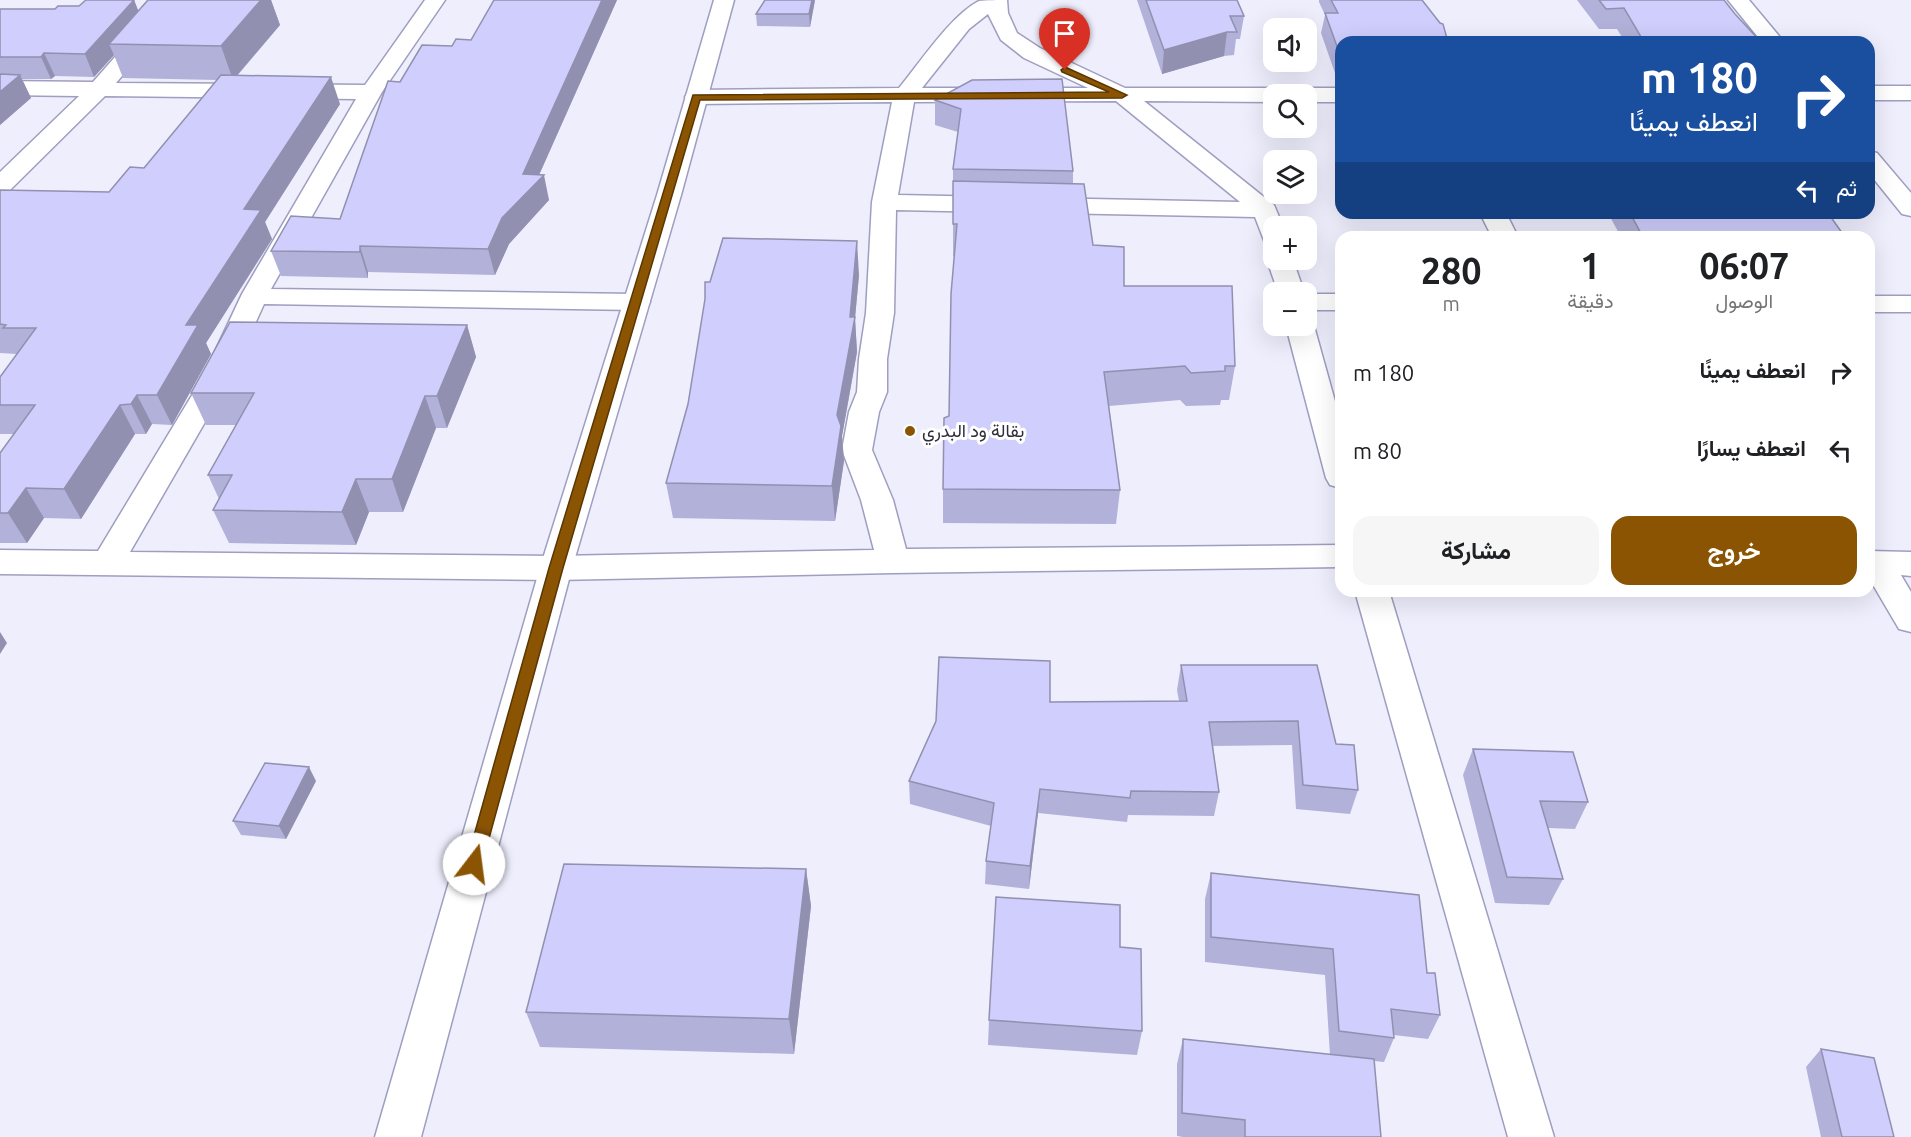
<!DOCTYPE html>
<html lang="ar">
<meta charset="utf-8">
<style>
:root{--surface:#fff;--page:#f6f6f6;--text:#202124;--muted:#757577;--accent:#8a5403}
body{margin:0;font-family:Ubuntu,Vazirmatn,sans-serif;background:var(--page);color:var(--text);direction:rtl;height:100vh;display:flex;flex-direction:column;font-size:22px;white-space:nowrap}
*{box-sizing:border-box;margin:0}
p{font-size:20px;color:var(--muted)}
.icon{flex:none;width:33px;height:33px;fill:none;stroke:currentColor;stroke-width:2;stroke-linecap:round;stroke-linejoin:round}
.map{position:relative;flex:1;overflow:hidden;direction:ltr}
.details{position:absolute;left:1335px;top:231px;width:540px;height:366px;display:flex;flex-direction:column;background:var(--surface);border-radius:18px;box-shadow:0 6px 24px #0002;direction:rtl}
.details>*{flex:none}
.top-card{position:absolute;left:1335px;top:36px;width:540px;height:183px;border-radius:18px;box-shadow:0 6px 24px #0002;direction:rtl;background:#1a4fa0;color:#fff;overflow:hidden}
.controls{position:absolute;left:1263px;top:18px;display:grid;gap:12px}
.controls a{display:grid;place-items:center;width:54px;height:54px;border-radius:12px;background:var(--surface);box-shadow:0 6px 24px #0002;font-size:30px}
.pin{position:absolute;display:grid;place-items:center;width:51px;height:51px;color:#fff;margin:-62px -26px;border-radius:50% 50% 50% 0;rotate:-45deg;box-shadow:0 0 6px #0007}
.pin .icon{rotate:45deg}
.me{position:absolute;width:66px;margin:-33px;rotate:15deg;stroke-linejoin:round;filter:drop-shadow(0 0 4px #0008)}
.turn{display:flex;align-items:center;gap:21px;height:126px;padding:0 18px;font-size:27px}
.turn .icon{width:78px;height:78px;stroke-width:2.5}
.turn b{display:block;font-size:42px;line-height:51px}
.then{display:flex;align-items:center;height:57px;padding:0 18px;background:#0003;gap:12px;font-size:22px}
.eta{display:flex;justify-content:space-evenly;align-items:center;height:102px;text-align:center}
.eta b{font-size:36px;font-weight:700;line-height:42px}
.action{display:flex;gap:12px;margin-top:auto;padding:12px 18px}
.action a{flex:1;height:69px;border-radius:18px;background:var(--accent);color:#fff;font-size:24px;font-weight:700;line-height:69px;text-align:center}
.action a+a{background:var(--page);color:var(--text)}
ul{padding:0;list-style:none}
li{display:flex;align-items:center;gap:18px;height:78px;padding:0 18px}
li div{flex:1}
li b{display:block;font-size:22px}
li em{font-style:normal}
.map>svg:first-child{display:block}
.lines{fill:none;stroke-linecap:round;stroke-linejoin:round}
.minor-casing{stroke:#9e9ec0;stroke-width:3}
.tertiary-casing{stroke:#9e9ec0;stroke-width:3}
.minor{fill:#fff;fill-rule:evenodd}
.tertiary{fill:#fff;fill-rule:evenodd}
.wall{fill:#b2b1d9}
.shaded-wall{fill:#9190b0}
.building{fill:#cfcefc;stroke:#9190b0;stroke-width:1.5}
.route{fill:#8a5403;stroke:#5a3702;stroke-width:1.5}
.poi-dot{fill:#8a5403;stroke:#fff;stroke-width:2}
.labels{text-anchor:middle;stroke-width:6;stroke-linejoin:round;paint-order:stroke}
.poi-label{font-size:18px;fill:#2e2d3b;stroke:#fff;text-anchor:start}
</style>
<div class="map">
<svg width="1911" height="1137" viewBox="0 0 1911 1137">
<rect width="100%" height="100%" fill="#eeeefd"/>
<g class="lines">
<g class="minor-casing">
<path id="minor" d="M 165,0 L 186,0 L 116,83 L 365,85 L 425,0 L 445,0 L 382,92 L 271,289 L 636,294 L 646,296 L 650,302 L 646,308 L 636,310 L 264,304 L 231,377 L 130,552 L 556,556 L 874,550 L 861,500 L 842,450 L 849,412 L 857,392 L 859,359 L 866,313 L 872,202 L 892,102 L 696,104 L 688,102 L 685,97 L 688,92 L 696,90 L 899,88 C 919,64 951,15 979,1 C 986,0 999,0 1007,0 L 1008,13 L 1017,33 L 1040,48 L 1125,88 L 1274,88 L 1282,90 L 1285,94 L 1274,94 L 1274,102 L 1144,101 L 1274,205 L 1283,226 L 1274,226 L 1274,246 L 1265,243 L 1255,217 L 896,210 L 894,313 L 887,359 L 887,392 L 879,412 L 872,450 L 893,500 L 906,549 L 1341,545 L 1341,567 L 893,573 L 556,580 L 0,574 L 0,550 L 98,551 L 203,377 L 242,294 L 356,99 L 105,96 L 9,191 L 0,193 L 0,172 L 79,96 L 0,95 L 0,81 L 93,82 ZM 988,14 L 1001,40 L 1024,58 L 1088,88 L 922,88 L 969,29 ZM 1116,101 L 1240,202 L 898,195 L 914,102 Z
M 1728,0 L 1749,0 L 1784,42 L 1762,42 Z
M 1869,86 L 1911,86 L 1911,100 L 1869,100 Z
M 1306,88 L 1341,88 L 1341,102 L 1306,102 L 1306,94 L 1295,94 L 1298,90 Z
M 1869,151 L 1877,153 L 1911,193 L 1911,216 L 1902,214 L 1869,173 Z
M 1480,213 L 1506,213 L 1518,237 L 1492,237 Z
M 1271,254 L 1274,254 L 1274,260 L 1293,260 L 1304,292 L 1278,292 L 1267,260 Z
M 1306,294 L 1341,294 L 1341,310 L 1306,310 Z
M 1869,296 L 1911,296 L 1911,312 L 1869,312 Z
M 1306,319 L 1314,326 L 1341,423 L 1341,488 L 1330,485 L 1326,478 L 1286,326 L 1306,326 Z
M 1869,551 L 1911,552 L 1911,576 L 1901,575 L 1911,592 L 1911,632 L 1899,629 L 1869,578 Z
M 1355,591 L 1389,591 L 1554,1137 L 1508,1137 Z"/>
</g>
<g class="tertiary-casing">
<path id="tertiary" d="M 714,0 L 734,0 L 681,195 L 572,568 L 421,1137 L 375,1137 L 540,568 L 657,195 Z"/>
</g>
<use href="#minor" class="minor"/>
<use href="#tertiary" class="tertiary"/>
</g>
<path class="wall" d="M 134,0 L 138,11 L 148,0 L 271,0 L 280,25 L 237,76 L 340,104 L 265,222 L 272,239 L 206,343 L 211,354 L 172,425 L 152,424 L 146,434 L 135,434 L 81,519 L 44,518 L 27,543 L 0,543 L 0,453 L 14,434 L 0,434 L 0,377 L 17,354 L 0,353 L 0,190 L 109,192 L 144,168 L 217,80 L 123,78 L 114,55 L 94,77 L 55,76 L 51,79 L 22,79 L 31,98 L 0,125 L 0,9 L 55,9 Z
M 617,0 L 539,175 L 549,200 L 509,244 L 495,275 L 368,272 L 368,278 L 281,276 L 271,251 L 340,219 L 400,82 L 471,40 Z
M 815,0 L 810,27 L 757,26 L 756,14 Z
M 1137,0 L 1237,0 L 1244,16 L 1240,39 L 1236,39 L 1234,55 L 1224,56 L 1162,74 Z
M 1319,0 L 1422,0 L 1341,42 L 1341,73 L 1335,73 L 1321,33 L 1325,15 L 1319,2 Z
M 1577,0 L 1724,0 L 1735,14 L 1761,42 L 1625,42 L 1617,29 L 1599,29 Z
M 972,80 L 1073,171 L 1073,183 L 1093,245 L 1124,286 L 1235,366 L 1229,400 L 1221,400 L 1220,405 L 1186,406 L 1180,400 L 1109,406 L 1120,490 L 1116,524 L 943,523 L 943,489 L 949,416 L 954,256 L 953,256 L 953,169 L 958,132 L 935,125 L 935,100 Z
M 1608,213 L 1828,213 L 1845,237 L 1621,237 Z
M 859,275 L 855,318 L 857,352 L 842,436 L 844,461 L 835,521 L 673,518 L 666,483 Z
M 1341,302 L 1341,346 L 1335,329 Z
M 467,325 L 476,357 L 447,428 L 436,428 L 403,512 L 369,512 L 356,545 L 229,543 L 213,510 L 219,499 L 208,475 L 236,425 L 206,425 L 191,393 Z
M 1181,665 L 1317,665 L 1336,744 L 1358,790 L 1350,814 L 1296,809 L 1292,745 L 1213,746 L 1219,792 L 1214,816 L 1128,815 L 1127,822 L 1038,813 L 1029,889 L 985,884 L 986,861 L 991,826 L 910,804 L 909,781 L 1050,702 L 1179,701 L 1177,690 Z
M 1473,749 L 1588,802 L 1575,829 L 1548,828 L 1563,879 L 1549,905 L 1495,903 L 1463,775 Z
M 316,781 L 286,839 L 241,835 L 233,821 Z
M 806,869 L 811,906 L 794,1054 L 540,1047 L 526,1012 Z
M 1211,873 L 1427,973 L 1440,1015 L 1428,1039 L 1394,1035 L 1394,1038 L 1384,1062 L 1374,1061 L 1381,1137 L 1183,1137 L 1177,1136 L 1177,1064 L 1183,1039 L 1330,1055 L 1325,975 L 1205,962 L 1205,899 Z
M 1120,947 L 1142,1031 L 1137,1055 L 988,1045 L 989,1020 Z
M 1821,1049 L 1894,1137 L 1821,1137 L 1806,1067 Z"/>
<path class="shaded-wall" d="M 134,0 L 143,22 L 109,44 L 114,55 L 94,77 L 85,54 Z
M 261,0 L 271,0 L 280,25 L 233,80 L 221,46 Z
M 602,0 L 617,0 L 535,184 L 544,175 L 549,200 L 509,244 L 495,275 L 488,249 Z
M 812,0 L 815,0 L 810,27 L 809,14 Z
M 1227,32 L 1224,56 L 1162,74 L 1164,50 Z
M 44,53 L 55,76 L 51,79 L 41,57 Z
M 20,75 L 31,98 L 0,125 L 0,92 Z
M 331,77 L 340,104 L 265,222 L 272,239 L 206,343 L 211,354 L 172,425 L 157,395 L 186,325 L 244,209 Z
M 857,241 L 859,275 L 855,318 L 857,352 L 842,436 L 844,461 L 835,521 L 832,486 L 837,415 L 850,317 Z
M 360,246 L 368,272 L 368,278 L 360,252 Z
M 467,325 L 476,357 L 447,428 L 437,396 Z
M 137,395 L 152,424 L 146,434 L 131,404 Z
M 425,396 L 436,428 L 403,512 L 392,479 Z
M 120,405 L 135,434 L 81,519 L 64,489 Z
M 356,479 L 369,512 L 356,545 L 342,512 Z
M 26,488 L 44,518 L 27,543 L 8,513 Z
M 0,632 L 7,643 L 0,654 Z
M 309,767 L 316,781 L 286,839 L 279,826 Z
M 1040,789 L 1038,813 L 1029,889 L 1030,866 Z
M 806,869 L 811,906 L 794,1054 L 789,1019 Z"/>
<path class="building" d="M 86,0 L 134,0 L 85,54 L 44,53 L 41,57 L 0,57 L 0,9 L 55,9 L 58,6 L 79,6 Z
M 148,0 L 261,0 L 221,46 L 109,44 Z
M 494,0 L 602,0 L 523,174 L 544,175 L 502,218 L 488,249 L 360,246 L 360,252 L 271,251 L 291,216 L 340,219 L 388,81 L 400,82 L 422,45 L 452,46 L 456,39 L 471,40 Z
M 765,0 L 812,0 L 809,14 L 756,14 Z
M 1146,0 L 1237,0 L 1244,16 L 1230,16 L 1237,32 L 1227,32 L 1164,50 Z
M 1331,0 L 1422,0 L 1440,23 L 1443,24 L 1448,42 L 1341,42 L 1341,52 L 1339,52 L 1325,13 L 1338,13 Z
M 1599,0 L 1724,0 L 1735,14 L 1761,42 L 1644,42 L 1624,8 L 1606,9 Z
M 0,74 L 20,75 L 0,92 Z
M 221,75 L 331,77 L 244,209 L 261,210 L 186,325 L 198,325 L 157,395 L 137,395 L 131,404 L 120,405 L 64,489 L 26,488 L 8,513 L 0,513 L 0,453 L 35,405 L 0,405 L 0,377 L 36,328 L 3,328 L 6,325 L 0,324 L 0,190 L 109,192 L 130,167 L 144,168 Z
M 1062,79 L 1073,171 L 953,169 L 961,109 L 935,100 L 972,80 Z
M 953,181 L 1084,184 L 1093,245 L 1124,247 L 1124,286 L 1232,286 L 1235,366 L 1225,366 L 1225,371 L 1191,373 L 1185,366 L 1104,372 L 1120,490 L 943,489 L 944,418 L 949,416 L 951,294 L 957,224 L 953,224 Z
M 1630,213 L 1828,213 L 1845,237 L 1643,237 Z
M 723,238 L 857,241 L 850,317 L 855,317 L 837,415 L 841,426 L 832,486 L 666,483 L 688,404 L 705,299 L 705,282 L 710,282 Z
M 230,322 L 467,325 L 437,396 L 425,396 L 392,479 L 356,479 L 342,512 L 213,510 L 232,475 L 208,475 L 254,393 L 191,393 Z
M 939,657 L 1050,661 L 1050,702 L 1187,701 L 1181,665 L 1317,665 L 1336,744 L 1354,745 L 1358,790 L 1303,785 L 1298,721 L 1209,722 L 1219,792 L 1131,791 L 1130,798 L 1040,789 L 1030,866 L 986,861 L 994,803 L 909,781 L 936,721 Z
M 1473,749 L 1573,752 L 1588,802 L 1540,801 L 1563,879 L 1507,877 Z
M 265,763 L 309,767 L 279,826 L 233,821 Z
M 564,864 L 806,869 L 789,1019 L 526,1012 Z
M 1211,873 L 1419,895 L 1427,973 L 1435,973 L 1440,1015 L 1391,1009 L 1394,1038 L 1339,1031 L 1333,949 L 1211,937 Z
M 996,897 L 1120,905 L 1120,947 L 1141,949 L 1142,1031 L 989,1020 Z
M 1183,1039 L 1374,1059 L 1381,1137 L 1245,1137 L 1245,1120 L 1182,1113 Z
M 1821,1049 L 1874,1058 L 1894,1137 L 1842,1137 Z"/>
<path class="route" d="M 1065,67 L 1127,95 L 1122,98 L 700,100 L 563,568 L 482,864 L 480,869 L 474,871 L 468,869 L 466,864 L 549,568 L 693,95 L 1109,92 L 1062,72 L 1061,70 Z"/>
<circle class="poi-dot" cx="910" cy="431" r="6"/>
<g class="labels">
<g class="poi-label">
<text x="922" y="437">بقالة ود البدري</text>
</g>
</g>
</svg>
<div class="controls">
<a><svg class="icon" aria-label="sound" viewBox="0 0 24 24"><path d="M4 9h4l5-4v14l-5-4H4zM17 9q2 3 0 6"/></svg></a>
<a><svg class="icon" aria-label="search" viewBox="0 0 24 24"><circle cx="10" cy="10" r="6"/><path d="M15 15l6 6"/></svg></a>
<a><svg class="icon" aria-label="layers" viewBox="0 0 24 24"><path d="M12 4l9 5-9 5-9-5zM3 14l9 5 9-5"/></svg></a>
<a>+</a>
<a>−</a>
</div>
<div class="pin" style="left:1065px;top:70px;background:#d93025"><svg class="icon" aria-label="arrive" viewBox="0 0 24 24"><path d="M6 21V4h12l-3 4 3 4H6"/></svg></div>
<svg class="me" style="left:474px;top:864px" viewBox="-20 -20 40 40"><circle r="19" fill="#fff"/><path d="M0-13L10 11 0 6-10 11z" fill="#8a5403"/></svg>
<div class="top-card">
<div class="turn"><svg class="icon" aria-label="right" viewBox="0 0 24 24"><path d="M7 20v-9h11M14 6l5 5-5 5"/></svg><div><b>180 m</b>انعطف يمينًا</div></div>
<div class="then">ثم<svg class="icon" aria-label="left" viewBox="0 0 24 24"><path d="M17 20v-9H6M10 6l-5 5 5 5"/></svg></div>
</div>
<section class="details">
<div class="eta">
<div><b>06:07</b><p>الوصول</p></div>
<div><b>1</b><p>دقيقة</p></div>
<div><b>280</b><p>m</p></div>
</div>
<ul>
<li><svg class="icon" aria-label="right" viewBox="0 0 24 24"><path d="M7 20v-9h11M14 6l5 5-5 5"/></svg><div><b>انعطف يمينًا</b></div><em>180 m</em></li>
<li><svg class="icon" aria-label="left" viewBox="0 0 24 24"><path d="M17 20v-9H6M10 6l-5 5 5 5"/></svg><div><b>انعطف يسارًا</b></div><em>80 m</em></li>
</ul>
<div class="action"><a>خروج</a><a>مشاركة</a></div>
</section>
</div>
